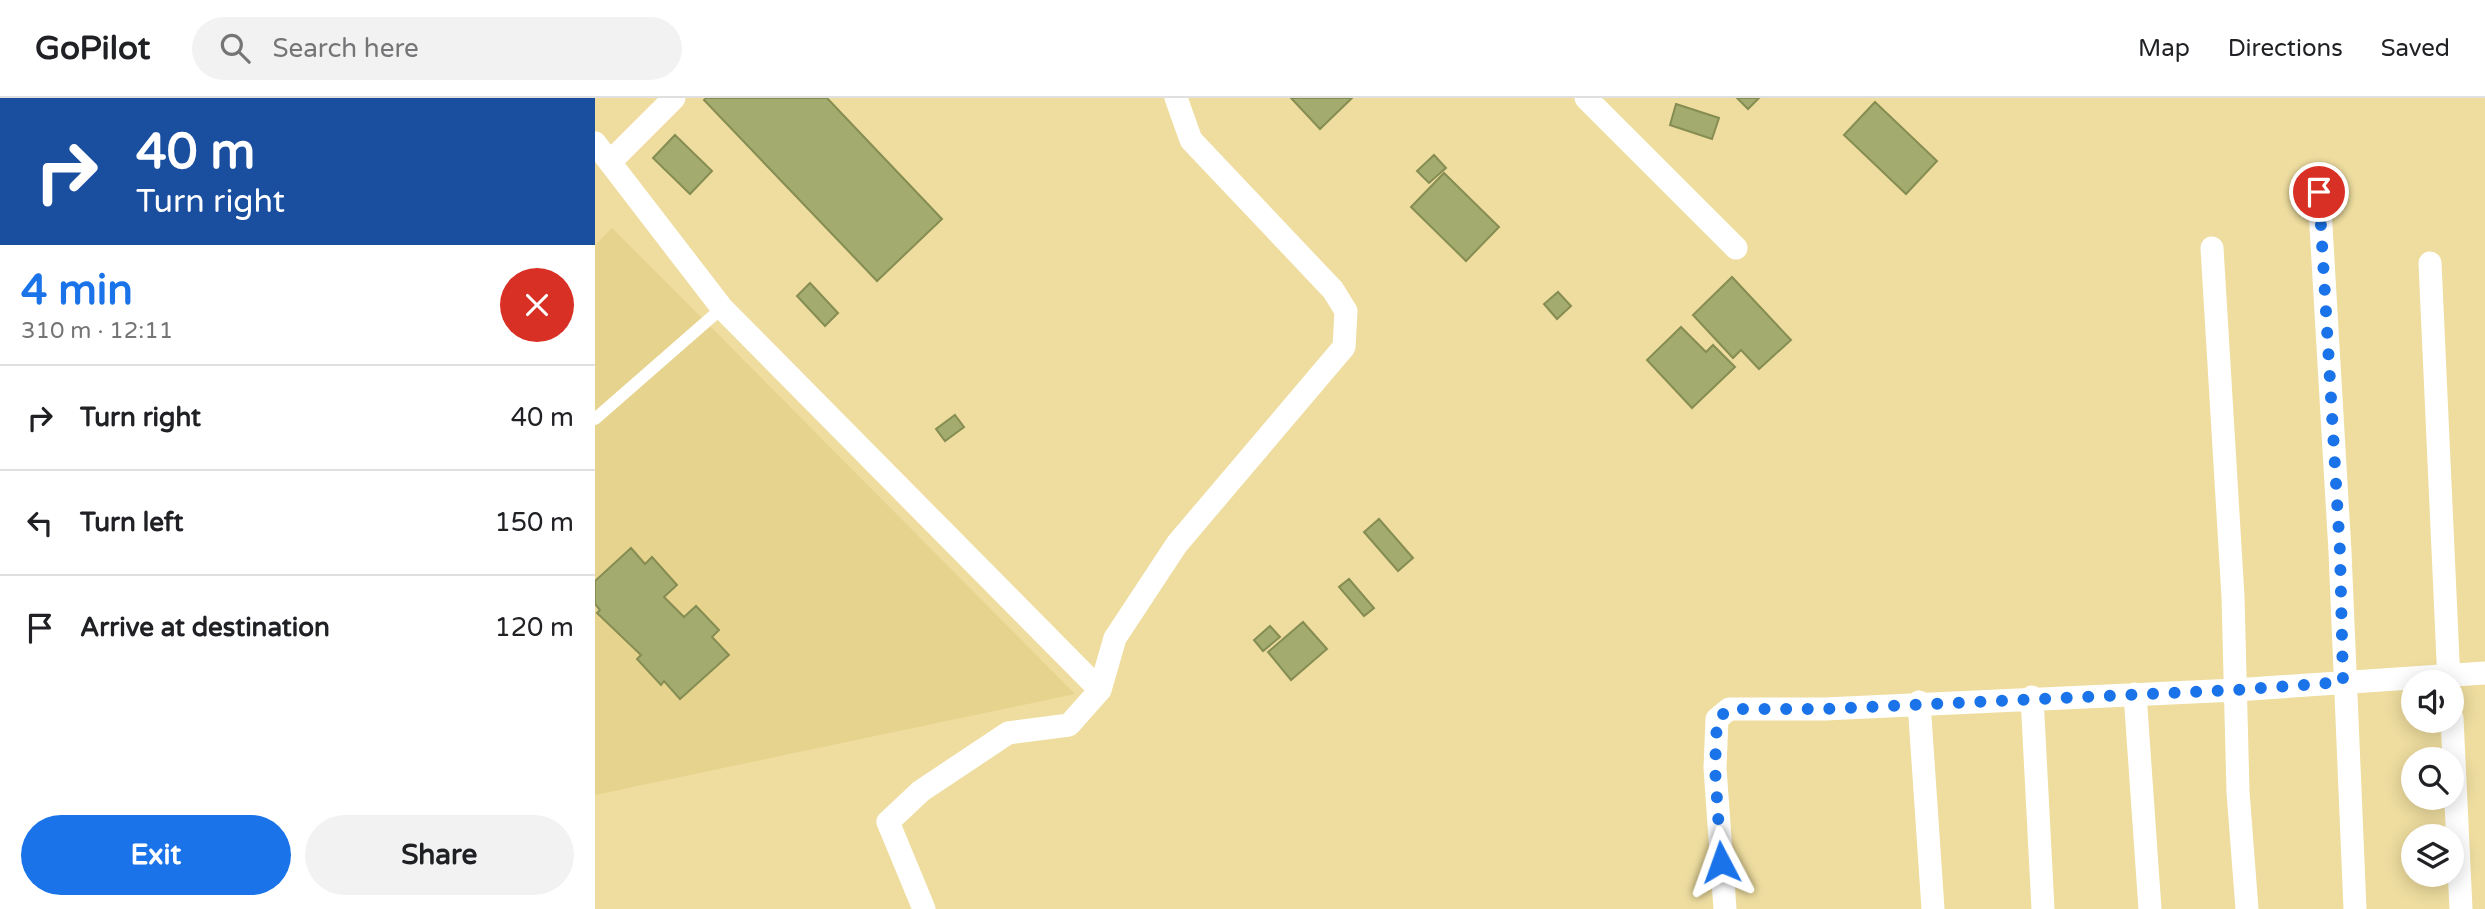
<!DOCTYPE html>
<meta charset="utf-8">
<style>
:root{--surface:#fff;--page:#f2f2f2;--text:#202124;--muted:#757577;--line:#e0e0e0;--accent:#1a73e8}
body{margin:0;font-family:"Varela Round",sans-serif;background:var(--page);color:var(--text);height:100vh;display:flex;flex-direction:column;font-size:26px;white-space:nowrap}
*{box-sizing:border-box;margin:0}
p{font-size:23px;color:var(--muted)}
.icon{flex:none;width:38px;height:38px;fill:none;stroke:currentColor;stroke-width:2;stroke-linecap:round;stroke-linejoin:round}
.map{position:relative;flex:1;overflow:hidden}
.details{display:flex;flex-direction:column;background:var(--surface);width:595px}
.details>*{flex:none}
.guide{background:#1a4fa0;color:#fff;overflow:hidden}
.buttons{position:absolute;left:1806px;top:572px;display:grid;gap:14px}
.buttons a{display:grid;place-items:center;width:63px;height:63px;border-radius:50%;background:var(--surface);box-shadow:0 4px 18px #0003;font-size:35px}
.pin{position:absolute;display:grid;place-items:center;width:60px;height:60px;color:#fff;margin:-30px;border:4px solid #fff;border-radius:50%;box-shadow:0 2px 7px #0007}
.me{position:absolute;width:77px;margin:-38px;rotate:356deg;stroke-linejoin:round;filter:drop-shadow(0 0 5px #0008)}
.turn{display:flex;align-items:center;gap:24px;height:147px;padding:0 21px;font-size:32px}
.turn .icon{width:91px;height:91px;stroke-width:2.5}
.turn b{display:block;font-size:49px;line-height:60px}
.round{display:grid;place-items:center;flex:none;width:74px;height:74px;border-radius:37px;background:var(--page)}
.summary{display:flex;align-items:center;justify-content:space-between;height:119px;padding:0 21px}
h1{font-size:42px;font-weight:700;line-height:52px;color:var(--accent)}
.button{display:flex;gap:14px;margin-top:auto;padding:14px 21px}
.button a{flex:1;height:80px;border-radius:42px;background:var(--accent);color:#fff;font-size:28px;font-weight:700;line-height:80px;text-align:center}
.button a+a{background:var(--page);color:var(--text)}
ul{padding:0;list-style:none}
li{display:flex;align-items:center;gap:21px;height:105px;padding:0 21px;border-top:2px solid var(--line)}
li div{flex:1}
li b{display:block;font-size:26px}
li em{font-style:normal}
header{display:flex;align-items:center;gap:42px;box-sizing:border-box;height:98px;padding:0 35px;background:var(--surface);border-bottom:2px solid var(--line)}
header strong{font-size:33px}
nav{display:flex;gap:38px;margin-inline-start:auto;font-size:24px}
.search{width:490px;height:63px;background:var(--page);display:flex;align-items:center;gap:18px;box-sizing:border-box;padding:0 24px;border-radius:38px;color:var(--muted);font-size:26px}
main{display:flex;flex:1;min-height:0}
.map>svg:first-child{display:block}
.built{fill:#e6d38d}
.building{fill:#a3ab6e;stroke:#868d52;stroke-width:2}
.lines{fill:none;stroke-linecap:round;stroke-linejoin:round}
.service{stroke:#fff;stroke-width:12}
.minor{stroke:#fff;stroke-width:23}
.route{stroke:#1a73e8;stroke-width:12;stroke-dasharray:0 21.6}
</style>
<header>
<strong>GoPilot</strong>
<div class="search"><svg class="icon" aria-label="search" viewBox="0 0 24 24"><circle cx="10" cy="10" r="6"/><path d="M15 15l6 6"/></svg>Search here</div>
<nav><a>Map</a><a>Directions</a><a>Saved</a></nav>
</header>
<main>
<section class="details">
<div class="guide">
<div class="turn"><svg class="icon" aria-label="right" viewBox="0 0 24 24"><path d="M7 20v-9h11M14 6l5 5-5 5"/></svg><div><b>40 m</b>Turn right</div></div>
</div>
<div class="summary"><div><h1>4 min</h1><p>310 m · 12:11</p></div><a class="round" style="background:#d93025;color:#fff"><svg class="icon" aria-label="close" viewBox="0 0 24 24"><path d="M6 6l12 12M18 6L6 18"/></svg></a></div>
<ul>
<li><svg class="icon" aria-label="right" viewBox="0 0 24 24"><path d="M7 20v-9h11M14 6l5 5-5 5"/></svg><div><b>Turn right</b></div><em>40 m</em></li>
<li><svg class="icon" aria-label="left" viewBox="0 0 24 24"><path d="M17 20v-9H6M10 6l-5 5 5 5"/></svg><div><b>Turn left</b></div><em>150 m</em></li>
<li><svg class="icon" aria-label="arrive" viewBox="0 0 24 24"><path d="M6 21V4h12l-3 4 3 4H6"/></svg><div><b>Arrive at destination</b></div><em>120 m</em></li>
</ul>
<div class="button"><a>Exit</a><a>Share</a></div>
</section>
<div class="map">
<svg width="1890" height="811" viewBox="0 0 1890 811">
<rect width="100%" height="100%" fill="#eedd9f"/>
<path class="built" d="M 17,130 L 111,224 L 480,596 L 0,697 L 0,147 Z"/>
<path class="building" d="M 111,0 L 232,0 L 347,121 L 282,183 L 109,2 Z
M 696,0 L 757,0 L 725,31 Z
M 1142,0 L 1164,0 L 1153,11 Z
M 1280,4 L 1342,63 L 1311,96 L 1249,37 Z
M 1081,6 L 1124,20 L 1117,41 L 1075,27 Z
M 80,37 L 117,73 L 95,96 L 58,60 Z
M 839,57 L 851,70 L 834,85 L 822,73 Z
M 849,75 L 904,129 L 871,163 L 816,109 Z
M 1137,179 L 1196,242 L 1164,271 L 1146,252 L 1138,260 L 1098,217 Z
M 215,185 L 243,215 L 230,228 L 202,198 Z
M 963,194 L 976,208 L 962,221 L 949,206 Z
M 1086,229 L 1111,254 L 1118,247 L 1140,269 L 1097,310 L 1052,262 Z
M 360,317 L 369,329 L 350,343 L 341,331 Z
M 784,421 L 818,460 L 803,473 L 769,434 Z
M 36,450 L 50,466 L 57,459 L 82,487 L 69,499 L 89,519 L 101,508 L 124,532 L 117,539 L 134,557 L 85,601 L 69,583 L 66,587 L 42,561 L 46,557 L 2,515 L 5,512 L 0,506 L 0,483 Z
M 754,481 L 779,510 L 769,518 L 744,489 Z
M 708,524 L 732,551 L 696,582 L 673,554 Z
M 675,528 L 685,539 L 668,553 L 659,542 Z"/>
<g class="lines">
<path class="service" d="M 0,321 L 127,210"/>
<path class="minor" d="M 991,0 L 1141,150
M 0,45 L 127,210 L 505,592
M 16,63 L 79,0
M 1724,94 L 1745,454 L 1760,811
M 1617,150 L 1638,499 L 1643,694 L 1652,811
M 1835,165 L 1854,584
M 1540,596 L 1555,811
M 1437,599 L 1448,811
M 1324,604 L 1338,811
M 1857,620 L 1866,811
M 329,811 L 293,724 L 326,693 L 413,635 L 474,627 L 505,592 L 520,540 L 582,446 L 749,249 L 751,213 L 738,192 L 596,42 L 581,0
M 1130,811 L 1120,670 L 1122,621 L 1134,611 L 1230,611 L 1640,592 L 1890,575"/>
</g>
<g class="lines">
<path class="route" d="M 1126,764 L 1120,670 L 1122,621 L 1134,611 L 1230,611 L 1640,592 L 1748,584 L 1745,454 L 1724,94"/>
</g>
</svg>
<div class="buttons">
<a><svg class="icon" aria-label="sound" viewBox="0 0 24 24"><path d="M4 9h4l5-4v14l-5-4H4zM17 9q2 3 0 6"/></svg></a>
<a><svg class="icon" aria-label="search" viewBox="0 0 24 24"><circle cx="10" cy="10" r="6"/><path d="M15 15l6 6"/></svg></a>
<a><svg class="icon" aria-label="layers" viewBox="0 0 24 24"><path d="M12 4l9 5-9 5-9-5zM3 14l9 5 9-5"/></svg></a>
</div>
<div class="pin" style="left:1724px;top:94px;background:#d93025"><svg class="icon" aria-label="arrive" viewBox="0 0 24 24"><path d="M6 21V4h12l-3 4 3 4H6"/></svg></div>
<svg class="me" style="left:1126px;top:764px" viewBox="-20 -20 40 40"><path d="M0-17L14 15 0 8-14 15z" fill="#1a73e8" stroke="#fff" stroke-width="4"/></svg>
</div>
</main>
